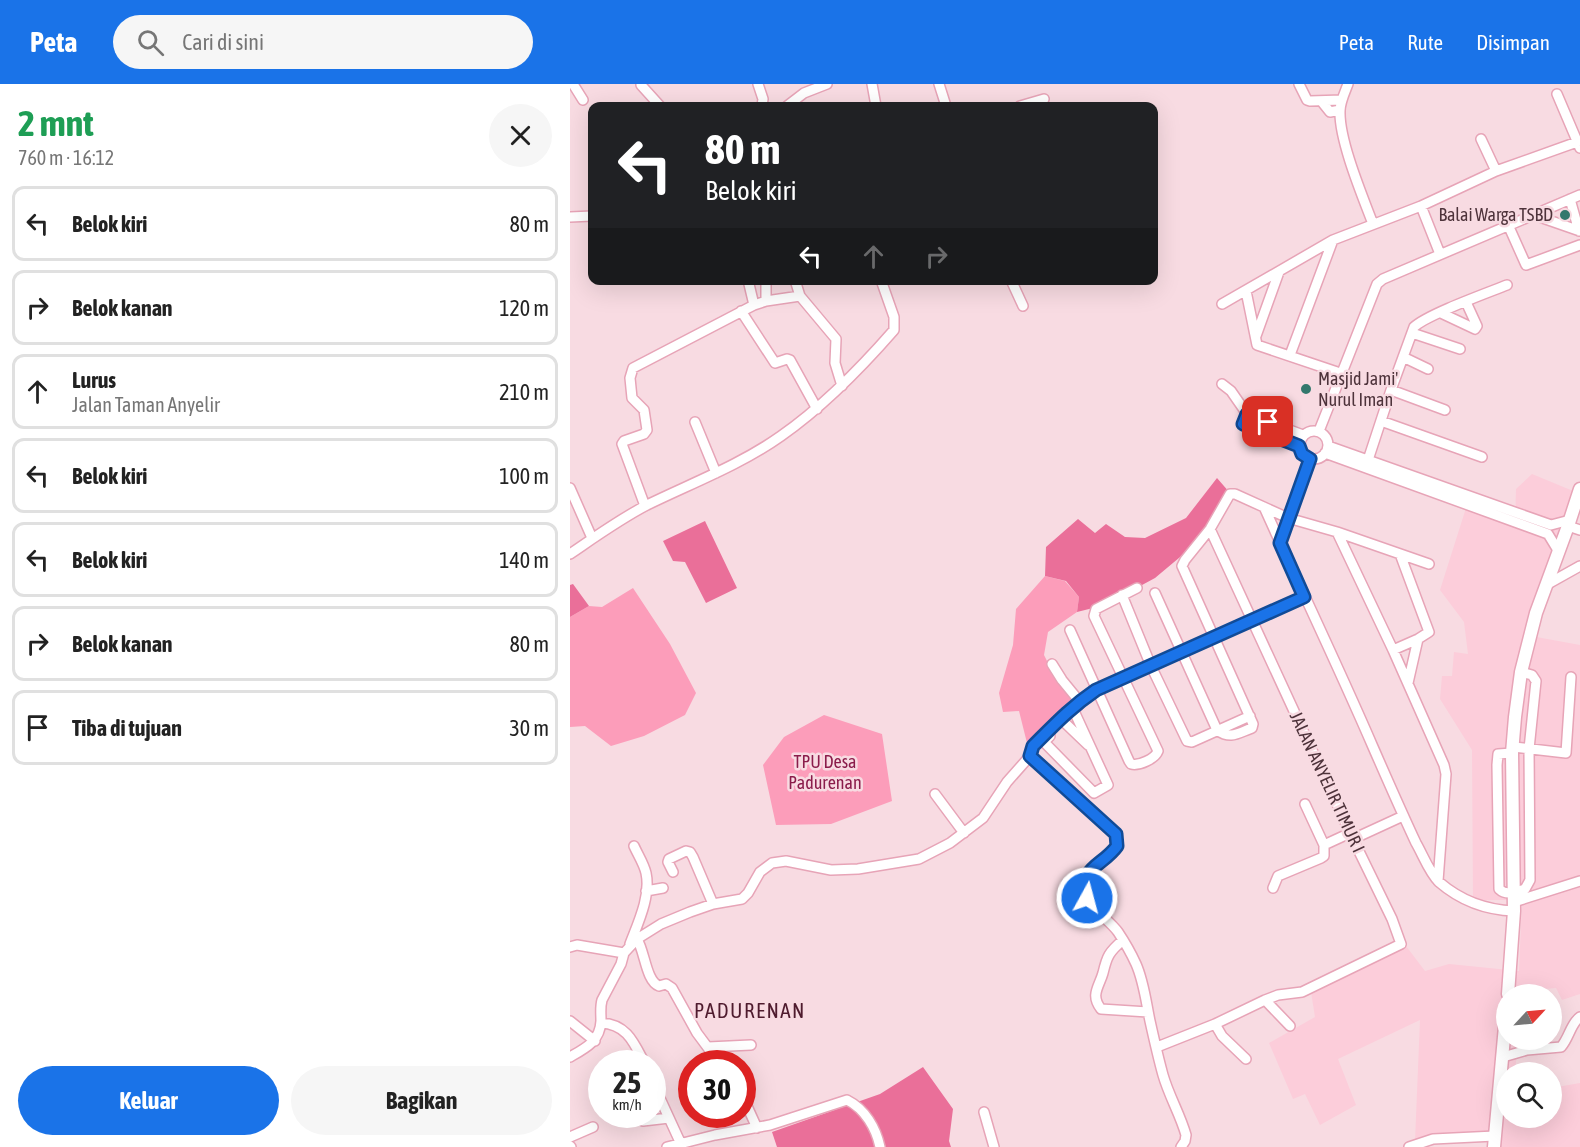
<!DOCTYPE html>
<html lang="id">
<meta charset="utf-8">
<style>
:root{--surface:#fff;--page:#f6f6f6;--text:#222;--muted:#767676;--line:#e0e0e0;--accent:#1a73e8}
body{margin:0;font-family:"Asap Condensed",sans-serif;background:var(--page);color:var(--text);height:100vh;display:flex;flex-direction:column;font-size:22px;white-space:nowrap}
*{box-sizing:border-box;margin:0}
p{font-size:20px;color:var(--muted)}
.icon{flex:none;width:33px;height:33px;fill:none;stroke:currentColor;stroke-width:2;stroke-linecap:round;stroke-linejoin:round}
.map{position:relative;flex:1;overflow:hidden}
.panel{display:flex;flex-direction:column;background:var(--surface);width:570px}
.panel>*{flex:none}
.hud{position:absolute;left:18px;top:18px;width:570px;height:183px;border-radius:12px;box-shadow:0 6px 24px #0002;background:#202124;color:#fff;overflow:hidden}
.needle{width:39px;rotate:64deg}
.controls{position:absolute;left:926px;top:900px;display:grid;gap:12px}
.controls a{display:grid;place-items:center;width:66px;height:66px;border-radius:50%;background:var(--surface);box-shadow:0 6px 24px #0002;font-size:30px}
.speed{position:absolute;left:18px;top:966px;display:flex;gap:12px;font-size:30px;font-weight:700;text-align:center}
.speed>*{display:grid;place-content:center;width:78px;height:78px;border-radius:50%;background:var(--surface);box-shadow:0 6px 24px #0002;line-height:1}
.speed small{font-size:15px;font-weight:400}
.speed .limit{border:9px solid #d22;background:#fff;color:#111}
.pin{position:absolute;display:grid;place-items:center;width:51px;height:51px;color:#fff;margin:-26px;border-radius:12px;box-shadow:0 3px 9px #0006}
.me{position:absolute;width:66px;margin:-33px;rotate:7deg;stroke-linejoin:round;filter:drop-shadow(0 0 4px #0008)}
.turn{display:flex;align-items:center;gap:21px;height:126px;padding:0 18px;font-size:27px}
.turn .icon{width:78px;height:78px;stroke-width:2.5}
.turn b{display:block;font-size:42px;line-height:51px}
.lanes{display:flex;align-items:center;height:57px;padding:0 18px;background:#0003;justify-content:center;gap:30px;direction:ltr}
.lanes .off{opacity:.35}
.round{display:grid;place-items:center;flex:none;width:63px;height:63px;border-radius:32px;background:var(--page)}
.overview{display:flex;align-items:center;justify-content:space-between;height:102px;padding:0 18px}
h1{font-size:36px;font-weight:700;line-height:45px;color:#1e9e55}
.action{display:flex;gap:12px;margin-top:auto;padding:12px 18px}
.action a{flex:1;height:69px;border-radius:36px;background:var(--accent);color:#fff;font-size:24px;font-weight:700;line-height:69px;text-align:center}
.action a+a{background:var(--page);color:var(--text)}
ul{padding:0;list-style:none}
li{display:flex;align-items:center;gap:18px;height:75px;margin:0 12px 9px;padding:0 6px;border:3px solid var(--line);border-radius:12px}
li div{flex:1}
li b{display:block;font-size:22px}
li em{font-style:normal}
header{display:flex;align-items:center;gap:36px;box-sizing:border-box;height:84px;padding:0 30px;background:var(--accent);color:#fff}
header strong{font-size:28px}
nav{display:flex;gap:33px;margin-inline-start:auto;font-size:21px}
.search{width:420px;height:54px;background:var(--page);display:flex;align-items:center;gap:15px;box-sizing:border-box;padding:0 21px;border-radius:33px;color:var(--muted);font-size:22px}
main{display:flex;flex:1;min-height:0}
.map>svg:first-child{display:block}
.built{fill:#fccdda}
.green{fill:#fc9dba}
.forest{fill:#ea6f99}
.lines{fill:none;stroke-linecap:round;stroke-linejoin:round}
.minor-casing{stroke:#e7a4b7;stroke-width:12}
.major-casing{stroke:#e7a4b7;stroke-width:15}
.minor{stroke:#fff;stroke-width:9}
.major{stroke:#fff;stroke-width:12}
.route-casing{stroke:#114b97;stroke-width:15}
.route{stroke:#1a73e8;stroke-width:10}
.poi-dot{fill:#34786d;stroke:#f8dbe2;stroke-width:2}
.labels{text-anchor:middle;stroke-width:5;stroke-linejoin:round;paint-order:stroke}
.poi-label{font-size:18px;fill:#4e333b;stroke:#f8dbe2;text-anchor:end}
.park-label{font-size:18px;fill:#8b1c4b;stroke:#f8dbe2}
.street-label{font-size:18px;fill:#4e333b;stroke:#f8dbe2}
.quarter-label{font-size:21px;letter-spacing:1.5px;fill:#4f1b2e;stroke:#f8dbe2}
</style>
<header>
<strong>Peta</strong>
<div class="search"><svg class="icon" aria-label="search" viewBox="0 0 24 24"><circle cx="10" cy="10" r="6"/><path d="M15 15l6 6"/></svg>Cari di sini</div>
<nav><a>Peta</a><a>Rute</a><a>Disimpan</a></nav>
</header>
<main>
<section class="panel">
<div class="overview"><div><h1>2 mnt</h1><p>760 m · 16:12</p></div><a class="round"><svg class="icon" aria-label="close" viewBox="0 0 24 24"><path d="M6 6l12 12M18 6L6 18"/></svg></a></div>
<ul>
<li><svg class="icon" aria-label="left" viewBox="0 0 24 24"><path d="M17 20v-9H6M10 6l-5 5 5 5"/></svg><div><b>Belok kiri</b></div><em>80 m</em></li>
<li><svg class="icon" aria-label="right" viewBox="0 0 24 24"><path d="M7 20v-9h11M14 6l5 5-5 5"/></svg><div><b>Belok kanan</b></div><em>120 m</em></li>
<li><svg class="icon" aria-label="ahead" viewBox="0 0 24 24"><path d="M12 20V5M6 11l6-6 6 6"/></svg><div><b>Lurus</b><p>Jalan Taman Anyelir</p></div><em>210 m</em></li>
<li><svg class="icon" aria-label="left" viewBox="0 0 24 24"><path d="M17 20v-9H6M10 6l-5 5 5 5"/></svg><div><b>Belok kiri</b></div><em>100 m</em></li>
<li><svg class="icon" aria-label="left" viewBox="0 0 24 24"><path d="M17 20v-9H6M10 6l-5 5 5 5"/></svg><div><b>Belok kiri</b></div><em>140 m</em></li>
<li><svg class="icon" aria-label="right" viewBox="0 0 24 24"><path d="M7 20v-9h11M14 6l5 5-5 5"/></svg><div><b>Belok kanan</b></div><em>80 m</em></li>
<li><svg class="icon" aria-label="arrive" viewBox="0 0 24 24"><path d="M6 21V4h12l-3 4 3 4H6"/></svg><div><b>Tiba di tujuan</b></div><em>30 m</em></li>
</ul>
<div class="action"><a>Keluar</a><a>Bagikan</a></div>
</section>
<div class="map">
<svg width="1010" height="1063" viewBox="0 0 1010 1063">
<rect width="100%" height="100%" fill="#f8dbe2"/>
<path class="built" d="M 962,390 L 1008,409 L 961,552 L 1010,561 L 1010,910 L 992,916 L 986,904 L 952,907 L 951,910 L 936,910 L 936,956 L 948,956 L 945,988 L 936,988 L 936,1034 L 981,1034 L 981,1004 L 1010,999 L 1010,1063 L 925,1063 L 926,1055 L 845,1057 L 850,936 L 768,975 L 786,1021 L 750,1041 L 735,1010 L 723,1015 L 699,959 L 745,933 L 741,908 L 836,862 L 855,887 L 879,880 L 949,887 L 952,816 L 903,816 L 902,666 L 870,615 L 872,592 L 882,592 L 884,568 L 898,570 L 894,538 L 870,506 L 896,424 L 945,441 L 946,405 Z"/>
<path class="green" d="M 475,492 L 495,497 L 509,513 L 507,528 L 478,548 L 474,571 L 485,593 L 506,622 L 460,671 L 449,627 L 433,628 L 429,609 L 443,561 L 446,525 Z
M 63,504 L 100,560 L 126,609 L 115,631 L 74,652 L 41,662 L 15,642 L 0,643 L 0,533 L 19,522 L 32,523 Z
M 254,631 L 312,650 L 322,717 L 261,740 L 206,741 L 193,681 L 214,653 Z"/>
<path class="forest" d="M 647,394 L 660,409 L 628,458 L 585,494 L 535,521 L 507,528 L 509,513 L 496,497 L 475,492 L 476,463 L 508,435 L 525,449 L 536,440 L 555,453 L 575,454 L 616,434 Z
M 135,437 L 167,504 L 136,519 L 115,478 L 103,477 L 93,457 Z
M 3,500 L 19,522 L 0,533 L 0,501 Z
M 353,983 L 383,1025 L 379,1057 L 381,1063 L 207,1063 L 202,1048 L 310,1010 Z"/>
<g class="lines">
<g class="minor-casing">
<path id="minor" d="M 3,0 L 13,16
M 188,0 L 193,15 L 192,22
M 302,0 L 306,22
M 369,0 L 376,22
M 729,0 L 737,16 L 740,17 L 772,16
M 778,0 C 775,8 770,18 770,27 C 769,56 792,111 803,140
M 71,1 L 90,22
M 987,10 L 1010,64
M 752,18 L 760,28 L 770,26
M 217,22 L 234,9 L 257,0
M 450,22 L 474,15
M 911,55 L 926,87
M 1000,115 L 1009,147
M 851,122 L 870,170
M 964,131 L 1010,147
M 0,133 L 22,132
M 939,143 L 956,181 L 1010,161
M 178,196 L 184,221
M 441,196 L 453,222
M 196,200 L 196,217
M 676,207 L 687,261 L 773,290
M 230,212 L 266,255 L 265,279 L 272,302
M 652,220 L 763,156 L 851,122 L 926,87 L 1010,57
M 171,227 L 205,279 L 217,275 L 220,276 L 247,325
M 871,229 L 905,245 L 907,242 L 896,218
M 842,249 L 890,265
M 686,252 L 709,188
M 720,271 L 763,156
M 833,273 L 858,285
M 652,300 L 661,307 L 677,330
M 821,306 L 875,326
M 811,337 L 912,373
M 125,338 L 146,389
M730 361a14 14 0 1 1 28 0a14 14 0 1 1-28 0Z
M 749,347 L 807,200 L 813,195 L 1010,111
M 729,361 L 673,340 L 677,330 L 733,351
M 758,362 L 981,441 L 1000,436
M 755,369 L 978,450 L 989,468
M 798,376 L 821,306 L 844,243 C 858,230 917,209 937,201
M 0,404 L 22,454
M 75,422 L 52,360 L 54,357 L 74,350 L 77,346 L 74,326 L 62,314 L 60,294 L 63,284 L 184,221 L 196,217 L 230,212 L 225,196
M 694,423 C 730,503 768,582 803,663 C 817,695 831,727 846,759 C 853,771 859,788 869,798 C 891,817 916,826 944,827
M 998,442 L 1010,446
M 767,448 L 823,566 L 874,681 L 876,690 L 868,797
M 710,459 L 740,375
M 0,470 C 25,453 50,435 77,421 C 122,399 170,381 211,352 C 254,322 290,285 324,246 L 324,233 L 311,196
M 976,501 L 1010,482
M 585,509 L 647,646 C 661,656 668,649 682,644 L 683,640 L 612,482 L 615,476 L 640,445 L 660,410 L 665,410 L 718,434 L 767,448 L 859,480
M 552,511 L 581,582 L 617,657 L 622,658 L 680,632
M 500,546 L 559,677 L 561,680 C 569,682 585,675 588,667 L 524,532 L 526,525 L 567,504
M 823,566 L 848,555 L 859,548 L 830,470
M 482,580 L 492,596 L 510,618
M 838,599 L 848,555
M 504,627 L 510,618 L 526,606 L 734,513
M 494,638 L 518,661
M 480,652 L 474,658 L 524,709 L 538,701 L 504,627
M 944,663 L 996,669 L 1001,593
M 942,669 L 928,670 L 927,681 L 929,805 C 936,812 947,808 955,805 L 960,796 L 959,665 L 966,597 L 962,591 L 951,588
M 460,672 L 546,750 C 555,777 507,778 516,809 C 519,825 539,835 548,848 C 554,857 561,869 566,880 C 574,898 576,918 580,937 C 584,955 588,973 593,991 C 599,1012 610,1030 616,1051 L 615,1057 L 611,1063
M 365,710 L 394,749
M 735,720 L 754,761
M 783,755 L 833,732
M 103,788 L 98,778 L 99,775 L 116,767 L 120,768 L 123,773 L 143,820
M 703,804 L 708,792 L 751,774 L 754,772 L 754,761 L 780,749
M 76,807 L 93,804
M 944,818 L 1010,797
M 67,855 C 75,868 76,897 89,902 L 96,900 L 102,904 L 127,949 L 150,980
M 553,856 C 539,868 537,872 533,889 C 529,903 520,911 531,925 L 578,928
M 60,860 C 68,839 81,812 76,789 C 74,780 68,771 64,762
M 0,863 L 7,861 L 54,869
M 695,916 L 720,942
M 0,937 L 25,957
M 31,939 C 57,940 64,959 75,980
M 645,940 L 652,952 L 676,975
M 138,963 L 181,961
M 587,963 L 645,940 L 695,916 L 708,911 L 732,908 L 831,860 L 822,835 L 783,755 L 640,445
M 0,973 C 16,964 30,957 31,937 C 31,929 30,923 32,916 L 51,880 L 54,869 L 67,855 L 91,840 L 120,828 L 143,820 L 172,815 L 178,809 L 190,788 L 202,779 L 216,777 L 261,786 L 288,785 L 349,775 L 380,759 L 413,734 L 437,698 L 460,672 L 463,661 L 498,626 L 508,622
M 933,973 L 957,966 L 991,963 C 999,954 1001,939 1010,933
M 82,997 L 111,1060
M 172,1011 L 187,1044
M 414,1028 L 424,1063
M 73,1037 L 99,1034
M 0,1053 L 23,1043
M 0,1062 L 1,1063
M 97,1063 L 145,1051 L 200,1041 L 277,1016 C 295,1025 306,1044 310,1063
M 839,1063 L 863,1055 L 925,1052"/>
</g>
<g class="major-casing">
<path id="major" d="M 938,910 L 944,827 L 942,669 L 945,633 L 951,588 L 966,529 L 998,442 L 1010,405
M 924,1063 L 936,931"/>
</g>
<use href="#minor" class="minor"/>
<use href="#major" class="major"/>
</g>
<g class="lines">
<g class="route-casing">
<path id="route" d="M 517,814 C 507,784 533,782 547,762 L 546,750 L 460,672 L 463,662 C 485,640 501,623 526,606 L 734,513 L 710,459 L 740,375 L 732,370 L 729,362 L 673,340 L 677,330 L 698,338"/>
</g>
<use href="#route" class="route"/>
</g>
<g class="poi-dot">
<circle cx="995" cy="131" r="6"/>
<circle cx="736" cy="305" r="6"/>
</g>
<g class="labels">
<g class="poi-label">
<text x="983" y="137">Balai Warga TSBD</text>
<text x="748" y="301" text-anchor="start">Masjid Jami'<tspan x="748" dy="21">Nurul Iman</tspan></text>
</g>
<g class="park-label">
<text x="255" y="684">TPU Desa<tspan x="255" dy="21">Padurenan</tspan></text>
</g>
<g class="street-label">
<text transform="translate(757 698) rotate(65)" y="6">JALAN ANYELIR TIMUR I</text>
</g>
<g class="quarter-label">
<text x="180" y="934">PADURENAN</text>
</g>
</g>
</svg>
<div class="controls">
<a><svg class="needle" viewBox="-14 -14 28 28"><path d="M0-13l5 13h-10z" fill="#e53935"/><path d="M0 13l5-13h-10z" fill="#767676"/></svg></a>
<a><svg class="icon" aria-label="search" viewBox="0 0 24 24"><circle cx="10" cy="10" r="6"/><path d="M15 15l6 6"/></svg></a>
</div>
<div class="speed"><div>25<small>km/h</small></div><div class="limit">30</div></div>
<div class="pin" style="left:698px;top:338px;background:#d93025"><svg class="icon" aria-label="arrive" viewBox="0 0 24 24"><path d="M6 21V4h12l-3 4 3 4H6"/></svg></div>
<svg class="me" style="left:517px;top:814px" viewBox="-20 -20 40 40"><circle r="17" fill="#1a73e8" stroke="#fff" stroke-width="3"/><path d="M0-11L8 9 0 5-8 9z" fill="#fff"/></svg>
<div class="hud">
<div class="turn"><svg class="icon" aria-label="left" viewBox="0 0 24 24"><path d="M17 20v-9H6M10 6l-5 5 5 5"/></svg><div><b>80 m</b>Belok kiri</div></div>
<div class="lanes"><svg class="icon" aria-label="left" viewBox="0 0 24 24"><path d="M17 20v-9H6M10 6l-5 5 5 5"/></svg><svg class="icon off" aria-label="ahead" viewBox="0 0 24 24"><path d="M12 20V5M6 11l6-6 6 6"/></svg><svg class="icon off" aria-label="right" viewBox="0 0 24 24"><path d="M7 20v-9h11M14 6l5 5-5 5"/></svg></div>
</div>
</div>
</main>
